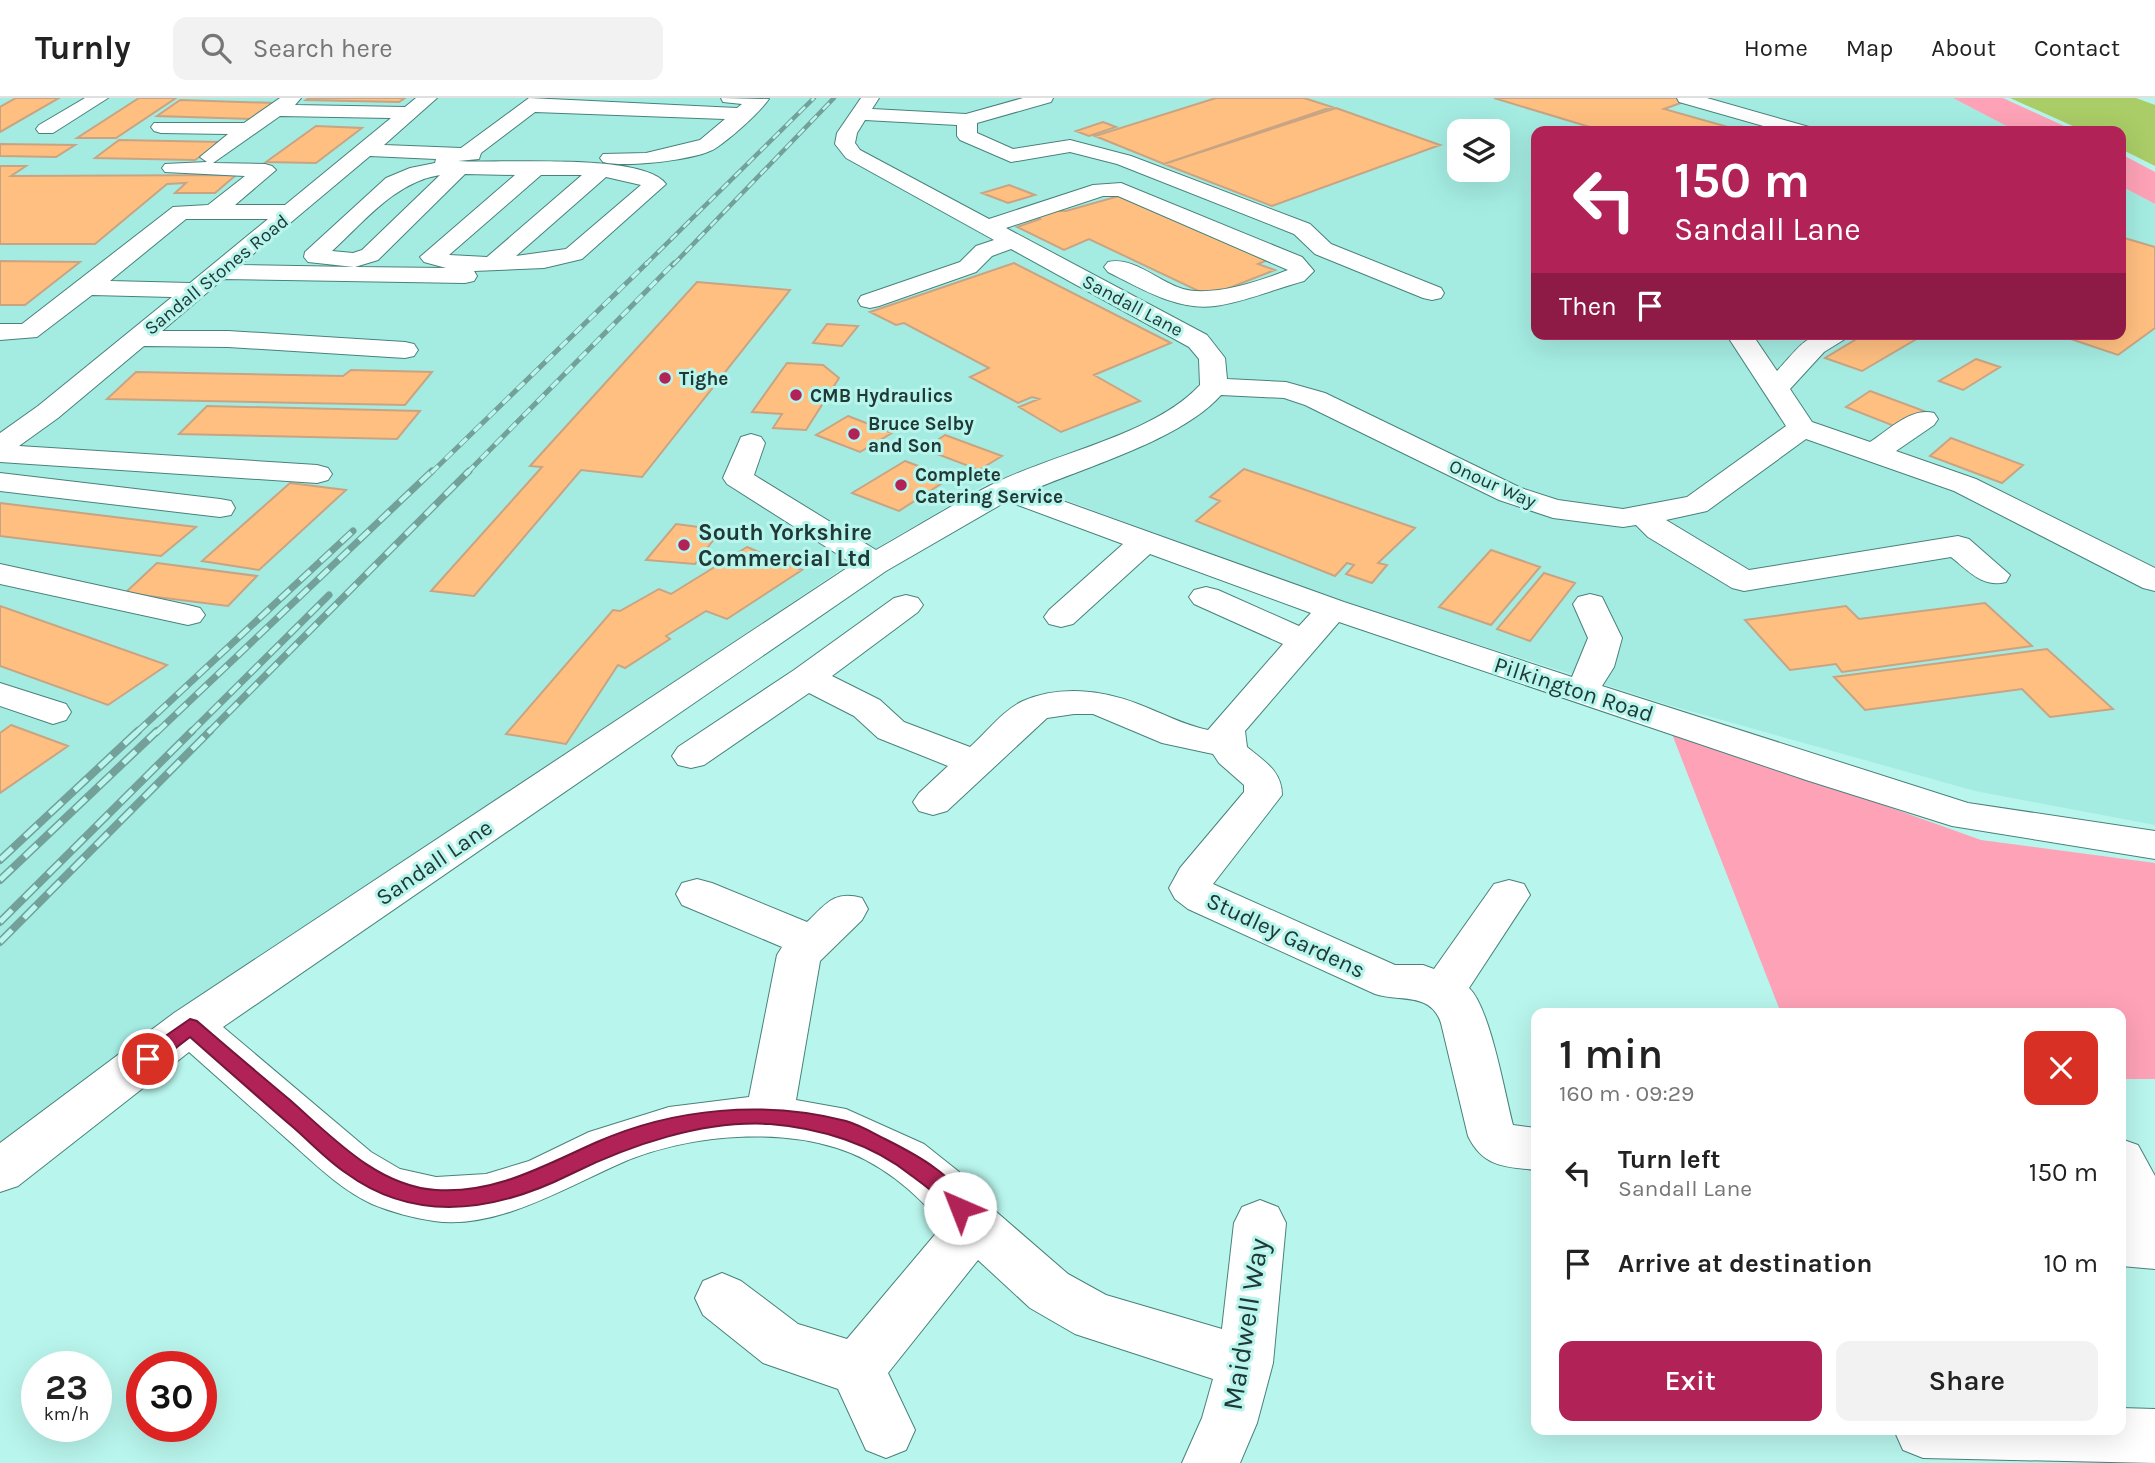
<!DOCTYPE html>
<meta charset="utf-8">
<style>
:root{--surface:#fff;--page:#f2f2f2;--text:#222;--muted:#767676;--line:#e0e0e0;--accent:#b12257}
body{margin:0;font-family:Karla,sans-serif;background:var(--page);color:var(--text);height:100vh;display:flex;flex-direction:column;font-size:26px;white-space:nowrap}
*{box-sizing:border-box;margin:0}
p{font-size:23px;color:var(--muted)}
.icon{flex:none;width:38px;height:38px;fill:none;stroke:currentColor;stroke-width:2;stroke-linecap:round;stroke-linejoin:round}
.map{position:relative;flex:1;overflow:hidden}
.sheet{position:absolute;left:1531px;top:910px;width:595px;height:427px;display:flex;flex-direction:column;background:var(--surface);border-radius:14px;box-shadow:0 7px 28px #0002}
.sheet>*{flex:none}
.banner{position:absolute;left:1531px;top:28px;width:595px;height:214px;border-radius:14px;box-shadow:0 7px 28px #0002;background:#b12257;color:#fff;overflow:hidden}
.tools{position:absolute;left:1447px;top:21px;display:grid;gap:14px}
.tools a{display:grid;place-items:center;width:63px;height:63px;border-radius:14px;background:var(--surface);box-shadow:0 7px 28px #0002;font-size:35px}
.speed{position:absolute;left:21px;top:1253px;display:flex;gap:14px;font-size:35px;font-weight:700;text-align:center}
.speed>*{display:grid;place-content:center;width:91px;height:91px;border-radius:50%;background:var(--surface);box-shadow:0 7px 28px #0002;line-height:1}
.speed small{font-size:18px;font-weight:400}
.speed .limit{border:10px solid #d22;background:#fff;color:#111}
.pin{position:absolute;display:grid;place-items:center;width:60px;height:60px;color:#fff;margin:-30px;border:4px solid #fff;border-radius:50%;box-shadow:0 2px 7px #0007}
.me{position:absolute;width:77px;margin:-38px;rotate:316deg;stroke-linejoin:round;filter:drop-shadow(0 0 5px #0008)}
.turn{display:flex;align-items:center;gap:24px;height:147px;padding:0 28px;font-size:32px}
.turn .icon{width:91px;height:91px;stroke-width:2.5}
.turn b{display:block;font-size:49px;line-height:60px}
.then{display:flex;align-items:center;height:66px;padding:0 28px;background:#0003;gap:14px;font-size:26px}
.round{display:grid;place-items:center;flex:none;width:74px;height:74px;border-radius:14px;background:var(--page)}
.headline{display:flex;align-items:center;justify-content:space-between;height:119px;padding:0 28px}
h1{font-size:42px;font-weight:600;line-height:52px}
.action{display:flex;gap:14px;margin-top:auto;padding:14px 28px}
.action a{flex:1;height:80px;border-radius:14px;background:var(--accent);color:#fff;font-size:28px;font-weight:600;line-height:80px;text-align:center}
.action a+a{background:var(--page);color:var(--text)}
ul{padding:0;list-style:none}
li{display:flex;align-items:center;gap:21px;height:91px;padding:0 28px}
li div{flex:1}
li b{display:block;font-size:26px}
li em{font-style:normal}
header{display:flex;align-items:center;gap:42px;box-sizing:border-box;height:98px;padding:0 35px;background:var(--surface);border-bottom:2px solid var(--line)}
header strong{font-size:33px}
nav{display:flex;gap:38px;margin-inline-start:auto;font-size:24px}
.search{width:490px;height:63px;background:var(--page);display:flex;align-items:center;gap:18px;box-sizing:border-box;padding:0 24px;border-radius:14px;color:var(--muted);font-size:26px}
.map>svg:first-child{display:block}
.built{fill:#a4ece2;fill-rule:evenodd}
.green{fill:#fea2b7}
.water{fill:#aacd67}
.building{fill:#ffbf80;stroke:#c8a483;stroke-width:2}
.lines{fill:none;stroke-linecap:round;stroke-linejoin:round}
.minor-casing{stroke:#48827b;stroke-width:2}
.minor{fill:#fff;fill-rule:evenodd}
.rail-far3-casing{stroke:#73a099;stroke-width:4.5}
.rail-far2-casing{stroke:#73a099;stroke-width:5}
.rail-far1-casing{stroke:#73a099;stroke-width:7}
.rail-casing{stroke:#73a099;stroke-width:8}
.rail-far3{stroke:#b8f5ec;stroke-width:2.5;stroke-dasharray:9;stroke-linecap:butt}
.rail-far2{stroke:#b8f5ec;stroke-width:3.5;stroke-dasharray:10;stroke-linecap:butt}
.rail-far1{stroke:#b8f5ec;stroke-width:4.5;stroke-dasharray:14;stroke-linecap:butt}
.rail{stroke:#b8f5ec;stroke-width:5;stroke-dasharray:17;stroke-linecap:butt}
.route{fill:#b12257;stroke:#731639;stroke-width:2}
.poi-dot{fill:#b12257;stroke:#b8f5ec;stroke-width:2.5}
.labels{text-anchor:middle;stroke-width:6;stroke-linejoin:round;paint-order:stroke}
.far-street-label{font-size:19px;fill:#203936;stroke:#b8f5ec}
.far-poi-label{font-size:19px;font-weight:bold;fill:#203936;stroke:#b8f5ec;text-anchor:start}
.poi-label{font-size:23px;font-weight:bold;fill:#203936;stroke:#b8f5ec;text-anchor:start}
.street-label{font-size:23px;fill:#203936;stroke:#b8f5ec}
.near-street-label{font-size:28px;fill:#203936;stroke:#b8f5ec}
</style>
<header>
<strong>Turnly</strong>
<div class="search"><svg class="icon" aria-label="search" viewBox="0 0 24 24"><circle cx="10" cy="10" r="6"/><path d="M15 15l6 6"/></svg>Search here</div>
<nav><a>Home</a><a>Map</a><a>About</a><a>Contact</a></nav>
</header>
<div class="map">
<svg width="2155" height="1365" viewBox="0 0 2155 1365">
<rect width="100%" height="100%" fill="#b8f5ec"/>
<path class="built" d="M 0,0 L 1953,0 L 2016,33 L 1536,33 L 1536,236 L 2121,236 L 2121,88 L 2155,106 L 2155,727 L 1975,693 L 1665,606 L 1332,500 L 1000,378 L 843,470 L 176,923 L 0,1053 ZM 1460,33 L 1498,33 L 1498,72 L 1460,72 Z"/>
<path class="green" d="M 1953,0 L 2003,0 L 2075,33 L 2016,33 Z
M 2121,56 L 2155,74 L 2155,106 L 2121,88 Z
M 1670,631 L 1981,742 L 2155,765 L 2155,981 L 2121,981 L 2121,915 L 1781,915 Z"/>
<path class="water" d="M 2010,0 L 2136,0 L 2155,7 L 2155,68 L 2121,51 L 2121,33 L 2084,33 Z"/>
<path class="building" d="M 16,0 L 59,0 L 0,34 L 0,9 Z
M 139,0 L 176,0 L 116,40 L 77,40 Z
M 309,0 L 405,0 L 399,4 L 306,2 Z
M 1216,0 L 1304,0 L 1332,9 L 1164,66 L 1095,38 Z
M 1494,0 L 1680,0 L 1689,2 L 1664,11 L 1742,33 L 1603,33 Z
M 180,2 L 275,5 L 252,21 L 157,18 Z
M 1336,10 L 1440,47 L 1272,108 L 1164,66 Z
M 1103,24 L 1116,29 L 1089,38 L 1076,33 Z
M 316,28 L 362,30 L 316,65 L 266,64 Z
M 119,42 L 221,44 L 195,62 L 95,60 Z
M 0,46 L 75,47 L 56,59 L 0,58 Z
M 0,68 L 26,68 L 11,78 L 236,77 L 215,95 L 175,95 L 186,85 L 167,86 L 95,146 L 0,146 Z
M 1009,87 L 1035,97 L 1008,105 L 982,95 Z
M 1126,96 L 1275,159 L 1258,166 L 1275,172 L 1209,198 L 1089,141 L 1064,152 L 1017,129 L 1040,121 L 1035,118 L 1052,113 L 1066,113 Z
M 2121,139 L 2155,149 L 2155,230 L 2118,257 L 2056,236 L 2121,236 Z
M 0,163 L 80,164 L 25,207 L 0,207 Z
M 1014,165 L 1171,245 L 1094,277 L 1140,303 L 1061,334 L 1019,309 L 1039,301 L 1032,299 L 1018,305 L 970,279 L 989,270 L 904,225 L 896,227 L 870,214 Z
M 697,184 L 790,192 L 642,379 L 581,372 L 474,498 L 431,493 L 542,369 L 530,368 Z
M 827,226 L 858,228 L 842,248 L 813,245 Z
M 1865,236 L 1925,236 L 1862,273 L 1825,260 Z
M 1976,261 L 2000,269 L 1963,292 L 1939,283 Z
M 787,265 L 823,267 L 839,280 L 806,332 L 773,330 L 782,316 L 752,314 Z
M 351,272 L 432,274 L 405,307 L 107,301 L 136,274 L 343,278 Z
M 1870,293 L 1924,313 L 1899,330 L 1846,309 Z
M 207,308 L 420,313 L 397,341 L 179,336 Z
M 848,318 L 892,335 L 860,354 L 816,337 Z
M 945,337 L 1002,358 L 979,372 L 924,351 Z
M 1951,340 L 2023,367 L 2002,385 L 1930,358 Z
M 905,363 L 950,380 L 899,413 L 852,395 Z
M 1244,371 L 1294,388 L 1415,430 L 1378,465 L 1387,467 L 1372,485 L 1346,476 L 1354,467 L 1347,465 L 1335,478 L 1196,423 L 1220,403 L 1210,399 Z
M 290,385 L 346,392 L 259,472 L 202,463 Z
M 0,405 L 196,429 L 161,458 L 0,438 Z
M 676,426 L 721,432 L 695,466 L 646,462 Z
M 747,449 L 802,472 L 727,521 L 706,513 L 666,538 L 670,541 L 625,570 L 618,567 L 566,646 L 506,636 L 613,512 L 620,513 L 659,491 L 671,496 Z
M 1491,452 L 1540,469 L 1491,527 L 1439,509 Z
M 157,465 L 257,478 L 228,508 L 125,495 Z
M 1544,475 L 1575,485 L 1530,543 L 1497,531 Z
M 1985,505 L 2032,548 L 1842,574 L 1836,566 L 1790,572 L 1745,522 L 1846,508 L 1859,521 Z
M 0,508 L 167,567 L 108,607 L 0,568 Z
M 2047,551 L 2113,611 L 2050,619 L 2022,591 L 1865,612 L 1834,579 Z
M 11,627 L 68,648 L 0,695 L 0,635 Z"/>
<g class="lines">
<g class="minor-casing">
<path id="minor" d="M 85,0 L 108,0 L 53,35 L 39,35 L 36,31 L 39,27 Z
M 280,0 L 301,0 L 295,7 L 405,9 L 416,0 L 437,0 L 384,47 L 461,50 L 529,0 L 737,10 L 742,6 L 723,4 L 721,0 L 769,1 C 758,16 732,39 716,50 C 698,62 625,70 603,64 L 600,60 L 603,56 L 646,55 L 700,42 L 725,21 L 535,14 L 481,55 L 479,61 L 458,63 C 498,66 644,54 666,86 L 582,161 L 544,170 L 474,173 L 477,178 L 474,183 L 465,185 L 223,181 L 162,233 L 228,233 L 405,244 L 414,246 L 418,252 L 414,258 L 405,260 L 228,249 L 144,248 L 58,320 L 19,348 L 317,367 L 328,370 L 332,376 L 328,382 L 317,385 L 0,364 L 0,335 L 38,308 L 172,199 L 92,197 L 37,239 L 0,242 L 0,226 L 22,226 L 173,109 L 208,107 L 245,78 L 165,74 L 162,70 L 165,66 L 207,64 L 200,59 L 228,36 L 161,35 L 154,33 L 151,29 L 154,25 L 244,25 ZM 280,18 L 391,20 L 285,107 L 235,107 L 276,72 L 272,68 L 265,66 L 213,65 ZM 370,58 L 436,61 L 435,65 L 410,70 L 386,80 L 305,154 L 304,159 L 308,164 L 354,169 L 240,167 ZM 465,76 L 515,77 L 420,159 L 424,164 L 446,170 L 355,169 L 378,162 ZM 440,77 L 362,152 L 353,155 L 332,153 C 364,124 395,84 440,77 ZM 541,77 L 582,77 L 487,159 L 449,157 ZM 606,79 L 641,87 L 566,151 L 516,158 ZM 186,121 L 268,121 L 190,185 L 110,183 Z
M 861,0 L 879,0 L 872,11 L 966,16 L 1023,0 L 1053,0 L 1051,4 L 977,25 L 977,35 L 1013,51 L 1070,42 L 1131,58 L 1310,126 L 1331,146 L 1441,190 L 1444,195 L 1441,200 L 1432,202 L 1423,200 L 1315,156 L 1294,136 L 1117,66 L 1070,54 L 1011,64 L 960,42 L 957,38 L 957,27 L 865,22 L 857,35 L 855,45 L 860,52 L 989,121 L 1093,87 L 1121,85 L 1302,159 L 1314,173 L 1304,183 C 1275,191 1244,204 1215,208 C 1177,213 1140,190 1108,174 L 1104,169 L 1108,164 C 1133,158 1159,184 1183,191 C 1212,199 1260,183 1288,172 L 1118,98 L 1103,98 L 1006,130 L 1207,237 L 1225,260 L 1227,281 L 1286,284 L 1325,295 L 1521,390 L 1558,402 L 1623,411 L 1687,399 L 1786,328 L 1726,236 L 1752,236 L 1777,273 C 1807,241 1803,236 1849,236 L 1845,241 L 1824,254 L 1790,291 L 1812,324 L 1870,344 C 1889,332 1911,309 1934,315 L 1938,321 L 1934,327 L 1896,353 L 1976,381 L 2155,470 L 2155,493 L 2143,490 L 1954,393 L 1806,341 L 1707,413 L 1666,422 L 1749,472 L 1958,438 L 1969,441 L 2010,477 L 2006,484 C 1982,490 1969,473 1951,459 L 1744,493 L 1732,490 L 1648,439 L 1636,427 L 1623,429 L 1553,420 L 1499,402 L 1305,307 L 1284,300 L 1221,297 C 1182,341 1089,368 1032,392 L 1344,504 L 1572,579 L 1588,540 L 1573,506 L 1578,499 L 1590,496 L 1602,499 L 1622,540 L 1614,569 L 1602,588 L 1968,705 L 2155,733 L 2155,761 L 1952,728 L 1806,682 L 1339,524 L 1245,633 L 1247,649 C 1264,663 1282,673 1282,697 L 1213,786 L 1395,867 L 1423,867 L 1434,871 L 1494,786 L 1509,782 L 1524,786 L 1530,797 L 1469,890 C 1490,909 1505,997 1513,1027 L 1536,1030 L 1536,1072 C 1505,1069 1483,1069 1468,1038 L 1441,925 C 1431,894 1401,904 1375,896 L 1188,811 L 1175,801 L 1169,790 L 1180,770 L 1244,694 L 1244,687 L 1219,665 L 1213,656 L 1162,645 L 1093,616 L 1074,616 L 1047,620 L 947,713 L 933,717 L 919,713 L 913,704 L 919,695 L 948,668 L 878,640 L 854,618 L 809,595 L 704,667 L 691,670 L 678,667 L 672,658 L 678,649 L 794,572 L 894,500 L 906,497 L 918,500 L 923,507 L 918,514 L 832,578 L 880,602 L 904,624 L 970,649 C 986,635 1003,612 1023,603 C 1060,587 1102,592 1138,606 C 1162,615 1183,627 1208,632 L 1283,546 L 1194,506 L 1189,499 L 1194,492 L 1206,489 L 1218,492 L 1299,528 L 1311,515 L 1150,456 L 1073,526 L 1061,529 L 1049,526 L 1044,519 L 1049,512 L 1123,446 L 1007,403 L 886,473 L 223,929 L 371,1054 L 400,1071 L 436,1079 L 486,1076 L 529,1063 L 589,1034 L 669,1009 L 749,999 L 777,857 L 782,849 L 682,807 L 676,796 L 682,785 L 697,781 L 712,785 L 807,824 C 826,806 834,792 862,800 L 868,811 L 862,822 L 820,863 L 796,1002 L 846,1011 L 924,1046 L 963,1077 L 993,1111 L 1068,1176 L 1106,1197 L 1222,1231 L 1234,1125 L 1242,1109 L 1260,1102 L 1278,1109 L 1286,1125 L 1273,1265 L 1257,1325 L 1240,1365 L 1182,1365 L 1202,1320 L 1213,1281 L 1075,1236 L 1030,1210 L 978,1162 L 888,1275 L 915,1332 L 906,1352 L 886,1360 L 866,1352 L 838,1291 L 763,1265 L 703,1217 L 695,1200 L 703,1183 L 722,1175 L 741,1183 L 798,1226 L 847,1241 L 943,1127 C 916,1094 879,1063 837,1050 C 772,1029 682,1038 619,1066 C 565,1090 496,1132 434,1123 C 414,1120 391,1114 372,1106 C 340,1091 314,1065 288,1042 C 255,1013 222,983 189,954 L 18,1088 L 0,1094 L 0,1045 L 174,915 L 853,466 L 727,386 L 723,380 L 741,339 L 751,336 L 761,339 L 765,345 L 754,377 L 876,452 C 915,430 953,406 993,386 C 1055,355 1154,337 1200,287 L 1199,261 L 1189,249 L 1011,151 L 992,158 L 976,174 L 879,208 L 870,210 L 861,208 L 858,203 L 861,198 L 960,164 L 976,148 L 994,142 L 846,60 L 835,46 L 837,35 Z
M 1677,0 L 1707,0 L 1809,29 L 1812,33 L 1781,33 L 1679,4 Z
M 0,375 L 220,401 L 231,403 L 235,410 L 231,417 L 220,419 L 0,393 Z
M 0,466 L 188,507 L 200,510 L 205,517 L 200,524 L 188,527 L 0,486 Z
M 0,585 L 66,606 L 71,614 L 66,622 L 53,626 L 0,608 Z
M 2121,1041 L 2138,1047 L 2155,1078 L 2155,1171 L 2121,1168 L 2121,1122 L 2126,1122 L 2121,1112 Z
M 2121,1310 L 2155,1311 L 2155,1365 L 1923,1360 L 1903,1352 L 1894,1332 L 2121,1332 Z"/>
</g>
<use href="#minor" class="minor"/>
<g class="rail-far3-casing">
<path id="rail-far3" d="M 645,167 L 814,0
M 673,167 L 834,0"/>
</g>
<g class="rail-far2-casing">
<path id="rail-far2" d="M 431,375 L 647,165
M 467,375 L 674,165"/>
</g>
<g class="rail-far1-casing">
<path id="rail-far1" d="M 136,635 L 353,433
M 156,635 L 432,373
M 190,635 L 329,497
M 208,635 L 469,373"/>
</g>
<g class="rail-casing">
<path id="rail" d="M 0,762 L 138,633
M 0,782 L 157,633
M 0,824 L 192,633
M 0,844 L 210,633"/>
</g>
<use href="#rail-far3" class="rail-far3"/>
<use href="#rail-far2" class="rail-far2"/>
<use href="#rail-far1" class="rail-far1"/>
<use href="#rail" class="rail"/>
</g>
<path class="route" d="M 190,921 L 197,923 C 228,950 259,976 290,1002 C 332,1039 377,1088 436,1092 C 496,1096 545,1067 597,1044 C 674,1010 765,1002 846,1023 C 860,1027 873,1035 885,1041 C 915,1056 955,1077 971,1110 L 967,1116 L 960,1119 C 949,1115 945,1106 937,1098 C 930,1091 920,1084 912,1078 C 873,1046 820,1030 770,1026 C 703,1022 630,1047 571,1076 C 497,1113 417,1127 346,1075 C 327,1062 311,1045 294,1030 C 259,1000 224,969 190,939 L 155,966 L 148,968 L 141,966 L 138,961 L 141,955 Z"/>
<g class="poi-dot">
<circle cx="665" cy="280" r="7"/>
<circle cx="796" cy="297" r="7"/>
<circle cx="854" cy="336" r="7"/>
<circle cx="901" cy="387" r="7"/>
<circle cx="684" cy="447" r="7"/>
</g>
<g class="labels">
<g class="far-street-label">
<text transform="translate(216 176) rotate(-39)" y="7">Sandall Stones Road</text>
<text transform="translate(1133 207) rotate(28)" y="7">Sandall Lane</text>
<text transform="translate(1493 385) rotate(24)" y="7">Onour Way</text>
</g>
<g class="far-poi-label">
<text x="679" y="287">Tighe</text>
<text x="810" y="304">CMB Hydraulics</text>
<text x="868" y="332">Bruce Selby<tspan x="868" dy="22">and Son</tspan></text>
<text x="915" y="383">Complete<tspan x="915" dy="22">Catering Service</tspan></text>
</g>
<g class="poi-label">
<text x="698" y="442">South Yorkshire<tspan x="698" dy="26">Commercial Ltd</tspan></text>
</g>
<g class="street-label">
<text transform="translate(1574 591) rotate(18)" y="8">Pilkington Road</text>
<text transform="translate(434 764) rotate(-34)" y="8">Sandall Lane</text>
<text transform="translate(1286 837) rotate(25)" y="8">Studley Gardens</text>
</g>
<g class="near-street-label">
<text transform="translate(1245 1226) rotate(-81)" y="10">Maidwell Way</text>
</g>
</g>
</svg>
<div class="tools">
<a><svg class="icon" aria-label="layers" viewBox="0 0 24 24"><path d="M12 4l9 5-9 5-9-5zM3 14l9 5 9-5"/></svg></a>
</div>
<div class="speed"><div>23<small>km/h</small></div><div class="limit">30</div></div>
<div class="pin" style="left:148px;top:961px;background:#d93025"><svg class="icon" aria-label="arrive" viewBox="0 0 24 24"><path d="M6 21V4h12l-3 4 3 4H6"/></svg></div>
<svg class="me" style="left:960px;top:1110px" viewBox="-20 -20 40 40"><circle r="19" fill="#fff"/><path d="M0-13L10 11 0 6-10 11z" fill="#b12257"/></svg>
<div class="banner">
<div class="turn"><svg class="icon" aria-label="left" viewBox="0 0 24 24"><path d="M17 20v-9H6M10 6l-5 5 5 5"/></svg><div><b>150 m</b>Sandall Lane</div></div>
<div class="then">Then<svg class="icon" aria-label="arrive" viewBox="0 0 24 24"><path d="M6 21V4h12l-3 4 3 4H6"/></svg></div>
</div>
<section class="sheet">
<div class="headline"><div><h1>1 min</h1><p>160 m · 09:29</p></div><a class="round" style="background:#d93025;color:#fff"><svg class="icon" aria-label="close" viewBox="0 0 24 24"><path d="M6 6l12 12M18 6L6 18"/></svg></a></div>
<ul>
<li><svg class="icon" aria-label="left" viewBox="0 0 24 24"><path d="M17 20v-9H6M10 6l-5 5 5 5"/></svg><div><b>Turn left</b><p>Sandall Lane</p></div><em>150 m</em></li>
<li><svg class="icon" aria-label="arrive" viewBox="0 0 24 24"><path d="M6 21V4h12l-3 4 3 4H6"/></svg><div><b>Arrive at destination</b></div><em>10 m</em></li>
</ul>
<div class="action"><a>Exit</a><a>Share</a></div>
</section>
</div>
